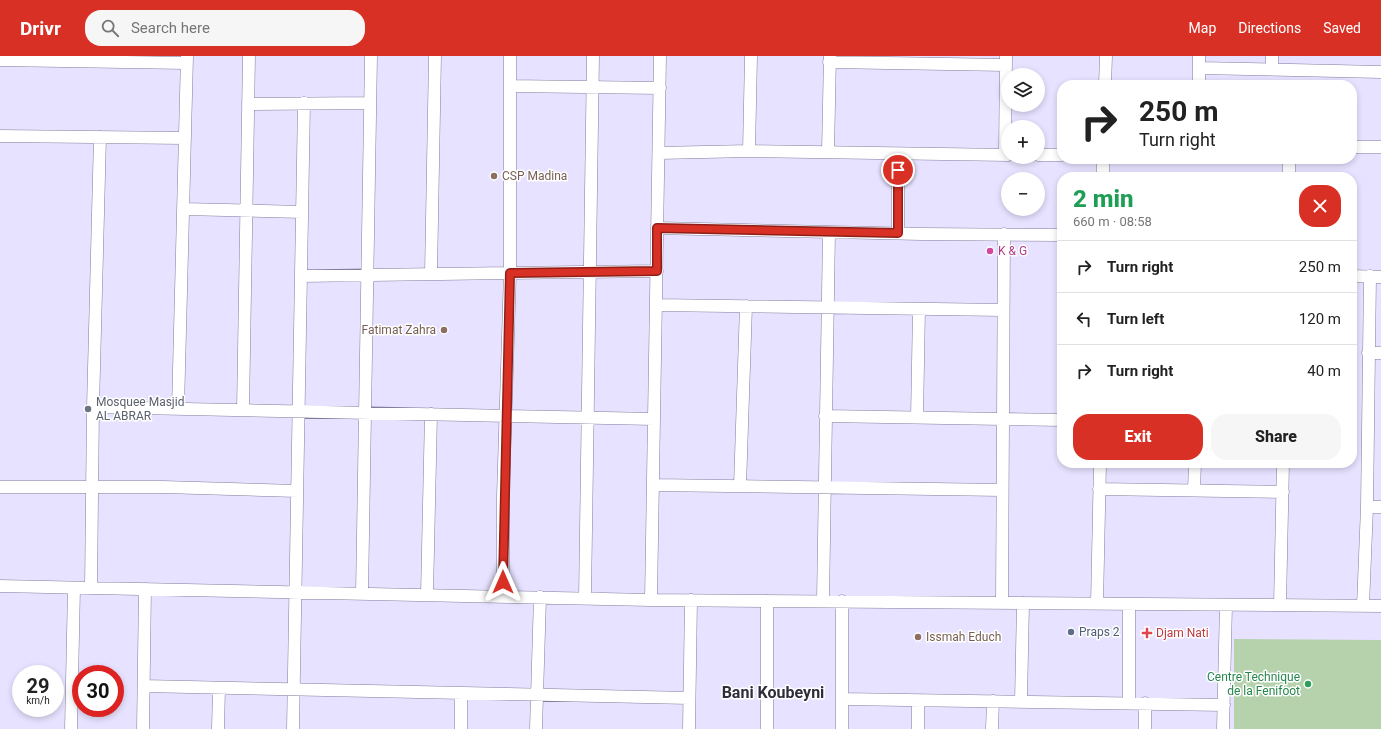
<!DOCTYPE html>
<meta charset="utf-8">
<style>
:root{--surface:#fff;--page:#f6f6f6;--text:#222;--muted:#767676;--line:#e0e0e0;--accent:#d93025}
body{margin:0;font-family:Roboto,sans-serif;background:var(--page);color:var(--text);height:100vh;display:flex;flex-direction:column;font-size:15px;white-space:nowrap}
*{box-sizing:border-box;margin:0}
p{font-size:13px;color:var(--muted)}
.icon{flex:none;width:22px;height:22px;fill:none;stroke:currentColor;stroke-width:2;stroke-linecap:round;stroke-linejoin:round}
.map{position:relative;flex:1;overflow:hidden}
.drawer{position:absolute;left:1057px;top:116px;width:300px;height:296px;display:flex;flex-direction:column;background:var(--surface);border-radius:16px;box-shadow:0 2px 6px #0003}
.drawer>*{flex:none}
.top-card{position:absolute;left:1057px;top:24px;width:300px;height:84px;border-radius:16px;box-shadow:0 2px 6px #0003;background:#fff;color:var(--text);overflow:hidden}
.controls{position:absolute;left:1001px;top:12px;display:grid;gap:8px}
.controls a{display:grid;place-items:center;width:44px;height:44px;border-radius:50%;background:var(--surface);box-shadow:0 2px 6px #0003;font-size:20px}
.speed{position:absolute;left:12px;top:609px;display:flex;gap:8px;font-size:20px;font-weight:700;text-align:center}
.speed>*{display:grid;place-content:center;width:52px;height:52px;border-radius:50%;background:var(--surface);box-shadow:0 2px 6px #0003;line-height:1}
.speed small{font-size:10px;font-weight:400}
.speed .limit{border:6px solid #d22;background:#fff;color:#111}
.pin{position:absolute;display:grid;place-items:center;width:34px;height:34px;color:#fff;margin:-17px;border:2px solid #fff;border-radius:50%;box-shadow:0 1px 4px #0007}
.me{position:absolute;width:44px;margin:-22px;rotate:0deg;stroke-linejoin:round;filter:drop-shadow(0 0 3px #0008)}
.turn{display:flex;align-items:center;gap:14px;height:84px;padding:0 16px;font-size:18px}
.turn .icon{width:52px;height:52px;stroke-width:2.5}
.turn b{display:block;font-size:28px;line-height:34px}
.round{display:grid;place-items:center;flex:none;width:42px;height:42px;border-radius:16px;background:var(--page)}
.headline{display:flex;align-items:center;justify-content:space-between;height:68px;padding:0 16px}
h1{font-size:24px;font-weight:800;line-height:30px;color:#1e9e55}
.primary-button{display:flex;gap:8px;margin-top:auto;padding:8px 16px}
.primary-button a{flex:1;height:46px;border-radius:16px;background:var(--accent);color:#fff;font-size:16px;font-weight:800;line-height:46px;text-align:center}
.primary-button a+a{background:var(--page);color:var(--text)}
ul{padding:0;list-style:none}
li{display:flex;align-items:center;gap:12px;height:52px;padding:0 16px;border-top:1px solid var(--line)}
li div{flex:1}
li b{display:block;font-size:15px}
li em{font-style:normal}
header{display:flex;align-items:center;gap:24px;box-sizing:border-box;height:56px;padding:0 20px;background:var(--accent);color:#fff}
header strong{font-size:19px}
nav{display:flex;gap:22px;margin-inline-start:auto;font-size:14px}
.search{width:280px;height:36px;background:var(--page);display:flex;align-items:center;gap:10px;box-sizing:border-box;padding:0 14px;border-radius:16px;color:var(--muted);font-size:15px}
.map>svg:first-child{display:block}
.green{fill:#b6d2ad}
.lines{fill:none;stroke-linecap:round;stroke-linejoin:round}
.minor-casing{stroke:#837d9d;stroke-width:13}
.minor{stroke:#fff;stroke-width:12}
.route-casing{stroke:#8d1f18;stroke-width:10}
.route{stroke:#d93025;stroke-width:7}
.education-dot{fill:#8d6e63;stroke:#fff;stroke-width:1.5}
.hotel-dot{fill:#d1479c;stroke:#fff;stroke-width:1.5}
.worship-dot{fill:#6b7280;stroke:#fff;stroke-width:1.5}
.service-dot{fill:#5c6f8a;stroke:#fff;stroke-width:1.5}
.health-dot{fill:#e0444e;stroke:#fff;stroke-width:1.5}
.leisure-dot{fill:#2e9e5b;stroke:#fff;stroke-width:1.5}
.labels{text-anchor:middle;stroke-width:3;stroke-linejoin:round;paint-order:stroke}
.education-label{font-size:12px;fill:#785e54;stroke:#fff;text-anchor:start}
.hotel-label{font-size:12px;fill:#b23c85;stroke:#fff;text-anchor:start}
.worship-label{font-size:12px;fill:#5b616d;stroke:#fff;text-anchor:start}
.service-label{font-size:12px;fill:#4e5e75;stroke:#fff;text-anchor:start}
.health-label{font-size:12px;fill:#be3a42;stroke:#fff;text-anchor:start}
.leisure-label{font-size:12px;fill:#27864d;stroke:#fff;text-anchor:end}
.district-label{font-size:16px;font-weight:bold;fill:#2f2d3a;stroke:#fff}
</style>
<header>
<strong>Drivr</strong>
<div class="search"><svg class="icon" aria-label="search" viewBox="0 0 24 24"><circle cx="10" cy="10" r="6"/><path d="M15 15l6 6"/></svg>Search here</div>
<nav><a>Map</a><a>Directions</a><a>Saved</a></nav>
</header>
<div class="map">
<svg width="1381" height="673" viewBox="0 0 1381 673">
<rect width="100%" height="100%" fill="#e7e2ff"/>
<path class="green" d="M 1234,583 L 1381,584 L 1381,673 L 1234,673 Z"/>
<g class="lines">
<g class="minor-casing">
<path id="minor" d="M 0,4 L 186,7
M 829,6 L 1006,9
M 1199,12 L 1381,16
M 1272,13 L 1272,0
M 1105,29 L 1106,0
M 1199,29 L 1199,0
M 510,30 L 660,32
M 248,48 L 370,47
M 0,80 L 185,82
M 1352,91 L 1381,91
M 749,95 L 751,0
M 828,96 L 830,0
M 659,97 L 749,95 L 1008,99
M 1005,99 L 1006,0
M 1038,99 L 1062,99
M 1103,121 L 1103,103
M 1289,121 L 1289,103
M 183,153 L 302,156
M 657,172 L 921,178 L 1062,179
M 898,177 L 898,98
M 431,218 L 435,0
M 301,220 L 657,215
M 1352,220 L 1381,221
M 656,249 L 1003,254
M 1368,297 L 1381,297
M 93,351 L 654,363
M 178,353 L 187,0
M 243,354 L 249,0
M 825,360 L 1062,364
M 917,362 L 919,253
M 653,429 L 1002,434
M 740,430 L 746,250
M 0,431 L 163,431 L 297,435
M 1099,433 L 1283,436
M 1194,434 L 1195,407
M 1367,451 L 1381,451
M 0,530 L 651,544 L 1381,550
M 91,532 L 93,351 L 100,81
M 362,538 L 371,0
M 427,539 L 431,358
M 503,541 L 503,441 L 510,217 L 510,0
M 585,542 L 593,0
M 651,544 L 660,0
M 823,545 L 829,176
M 842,545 L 842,673
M 1002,547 L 1004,178
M 1097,548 L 1100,407
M 1129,548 L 1129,647
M 1280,549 L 1283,407
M 1363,550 L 1367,451 L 1370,220
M 144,630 L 689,642
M 843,643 L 1224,649
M 1021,645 L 1023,547
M 1145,647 L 1145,673
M 71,673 L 74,532
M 143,673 L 145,533
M 218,673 L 219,632
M 293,673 L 304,47
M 461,673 L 461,638
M 536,673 L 540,541
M 689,673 L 691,544
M 767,673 L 767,545
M 918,673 L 918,645
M 992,673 L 993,645
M 1223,673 L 1226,549"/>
</g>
<use href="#minor" class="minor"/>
</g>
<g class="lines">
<g class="route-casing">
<path id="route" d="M 503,526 L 510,217 L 657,215 L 657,172 L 898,177 L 898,114"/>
</g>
<use href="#route" class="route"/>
</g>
<g class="education-dot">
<circle cx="494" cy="120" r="4"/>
<circle cx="444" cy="274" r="4"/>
<circle cx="918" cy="581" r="4"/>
</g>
<circle class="hotel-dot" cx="990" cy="195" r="4"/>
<circle class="worship-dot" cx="88" cy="353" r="4"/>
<circle class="service-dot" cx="1071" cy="576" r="4"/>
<path class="health-dot" d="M1145 571h4v4h4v4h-4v4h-4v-4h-4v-4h4z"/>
<circle class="leisure-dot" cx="1308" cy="628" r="4"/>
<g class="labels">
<g class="education-label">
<text x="502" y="124">CSP Madina</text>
<text x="436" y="278" text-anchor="end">Fatimat Zahra</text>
<text x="926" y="585">Issmah Educh</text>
</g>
<g class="hotel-label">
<text x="998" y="199">K &amp; G</text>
</g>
<g class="worship-label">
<text x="96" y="350">Mosquee Masjid<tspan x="96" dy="14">AL ABRAR</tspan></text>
</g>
<g class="service-label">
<text x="1079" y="580">Praps 2</text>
</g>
<g class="health-label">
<text x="1156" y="581">Djam Nati</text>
</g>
<g class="leisure-label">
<text x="1300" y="625">Centre Technique<tspan x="1300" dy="14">de la Fenifoot</tspan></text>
</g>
<g class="district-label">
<text x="773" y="642">Bani Koubeyni</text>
</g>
</g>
</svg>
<div class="controls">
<a><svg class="icon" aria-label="layers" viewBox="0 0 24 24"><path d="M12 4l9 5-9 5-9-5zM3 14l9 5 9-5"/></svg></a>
<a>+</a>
<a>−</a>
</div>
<div class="speed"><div>29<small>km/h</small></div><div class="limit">30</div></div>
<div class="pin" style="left:898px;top:114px;background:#d93025"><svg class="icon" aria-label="arrive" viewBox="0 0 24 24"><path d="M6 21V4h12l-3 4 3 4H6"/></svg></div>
<svg class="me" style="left:503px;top:526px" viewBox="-20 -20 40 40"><path d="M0-17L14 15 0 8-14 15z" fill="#d93025" stroke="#fff" stroke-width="4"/></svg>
<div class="top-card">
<div class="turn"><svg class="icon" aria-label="right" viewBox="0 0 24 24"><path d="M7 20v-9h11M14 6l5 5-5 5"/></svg><div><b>250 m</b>Turn right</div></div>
</div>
<section class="drawer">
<div class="headline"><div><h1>2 min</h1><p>660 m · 08:58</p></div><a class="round" style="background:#d93025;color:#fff"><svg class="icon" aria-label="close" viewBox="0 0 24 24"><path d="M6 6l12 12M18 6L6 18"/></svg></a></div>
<ul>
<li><svg class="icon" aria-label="right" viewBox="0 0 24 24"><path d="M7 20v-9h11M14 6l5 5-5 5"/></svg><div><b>Turn right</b></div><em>250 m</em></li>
<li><svg class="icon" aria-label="left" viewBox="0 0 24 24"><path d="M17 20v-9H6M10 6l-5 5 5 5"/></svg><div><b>Turn left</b></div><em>120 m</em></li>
<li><svg class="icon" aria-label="right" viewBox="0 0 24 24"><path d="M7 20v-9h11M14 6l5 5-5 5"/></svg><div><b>Turn right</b></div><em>40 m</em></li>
</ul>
<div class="primary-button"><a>Exit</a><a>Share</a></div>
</section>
</div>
